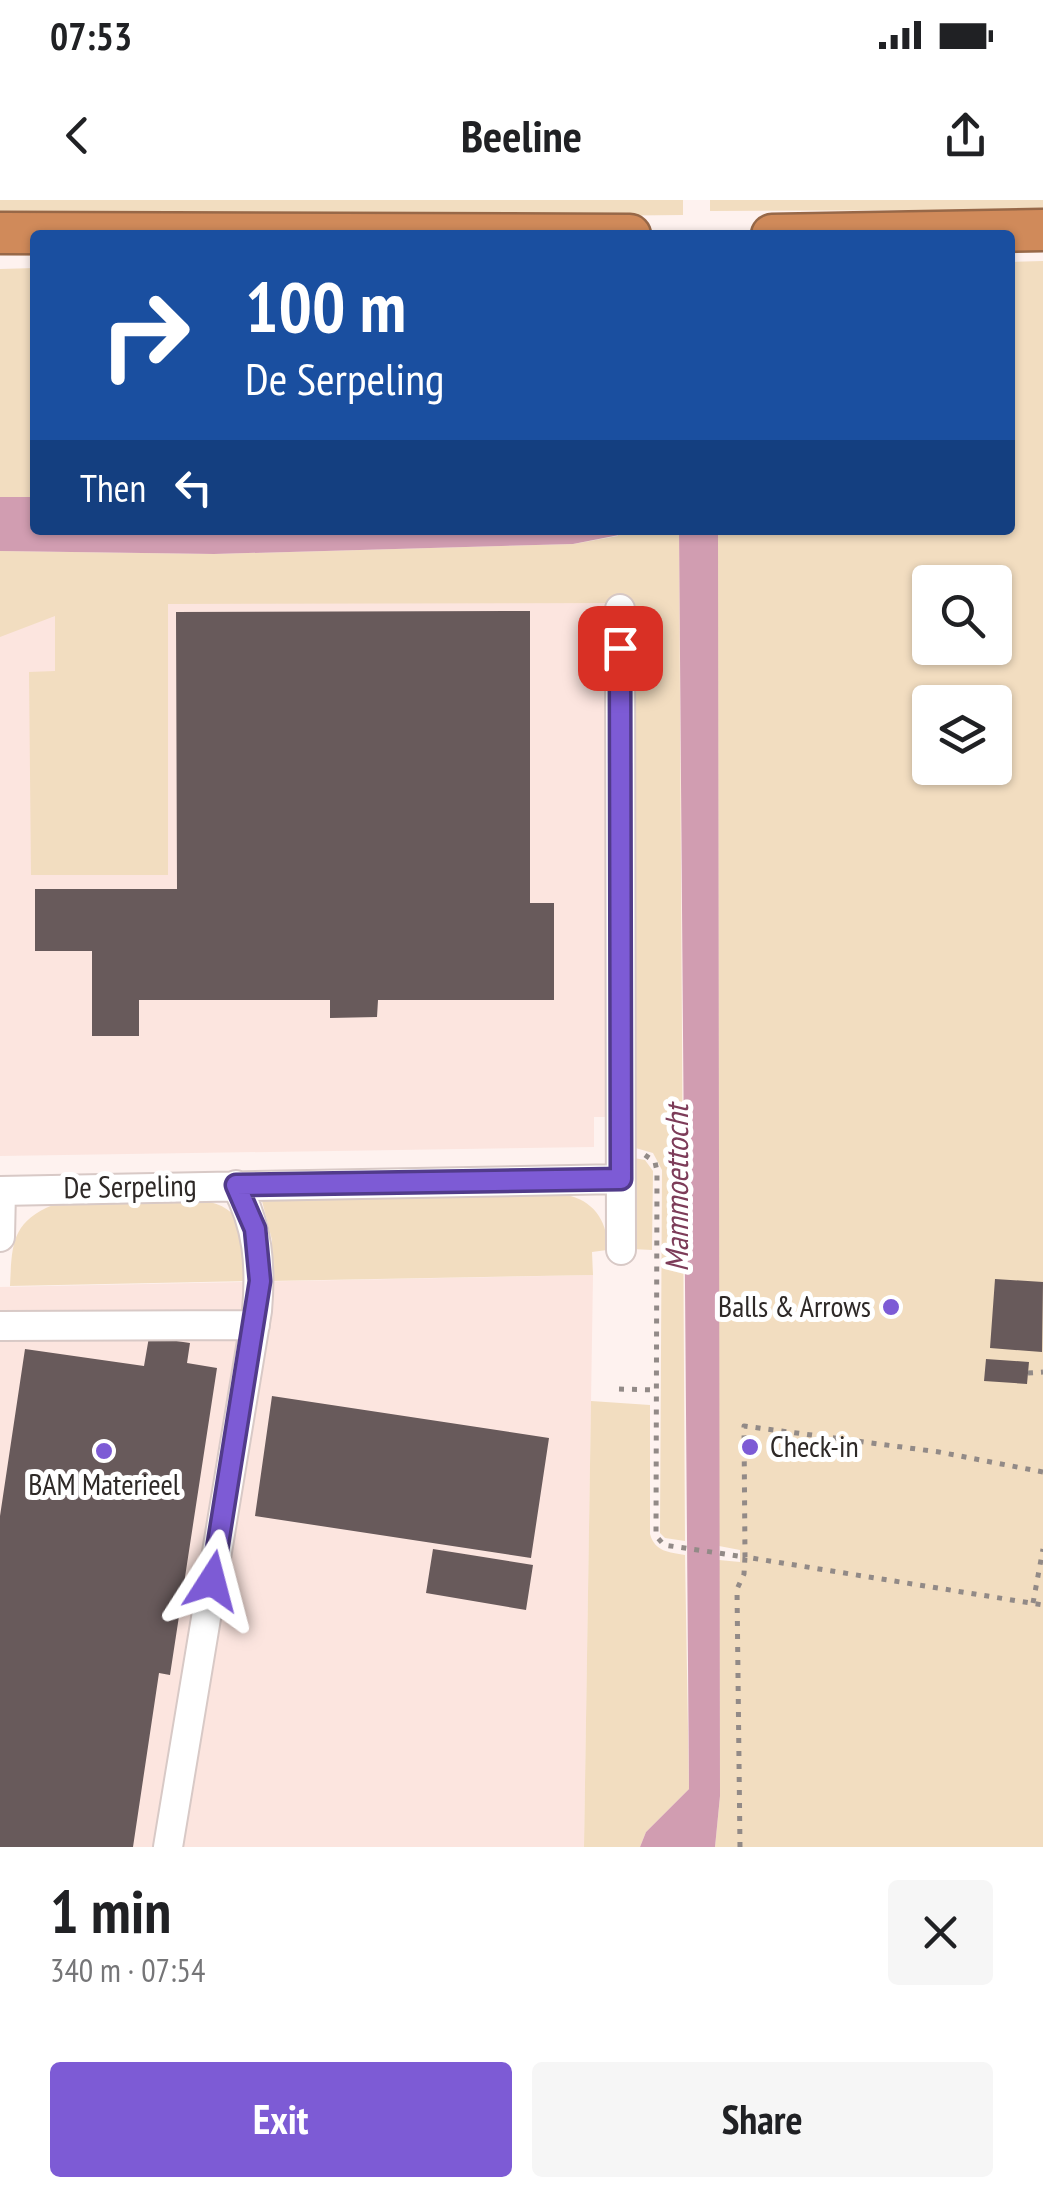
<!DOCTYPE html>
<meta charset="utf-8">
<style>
:root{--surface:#fff;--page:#f6f6f6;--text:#202124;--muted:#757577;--accent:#7d5bd5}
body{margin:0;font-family:"PT Sans Narrow",sans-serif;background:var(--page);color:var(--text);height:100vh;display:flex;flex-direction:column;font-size:38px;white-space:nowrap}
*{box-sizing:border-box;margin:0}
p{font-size:32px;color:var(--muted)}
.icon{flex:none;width:55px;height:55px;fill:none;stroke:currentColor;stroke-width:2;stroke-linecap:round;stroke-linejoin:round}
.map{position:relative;height:1647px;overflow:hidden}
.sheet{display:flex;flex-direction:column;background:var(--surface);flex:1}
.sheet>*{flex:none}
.guide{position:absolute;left:30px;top:30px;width:985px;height:305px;border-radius:10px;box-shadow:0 2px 8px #0004;background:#1a4fa0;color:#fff;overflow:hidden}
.controls{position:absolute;left:912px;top:365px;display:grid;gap:20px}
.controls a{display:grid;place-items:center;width:100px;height:100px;border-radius:10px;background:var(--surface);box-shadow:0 2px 8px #0004;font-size:50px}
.pin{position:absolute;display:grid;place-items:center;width:85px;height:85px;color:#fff;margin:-42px;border-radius:20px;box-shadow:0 5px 15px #0006}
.me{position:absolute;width:110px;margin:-55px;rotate:9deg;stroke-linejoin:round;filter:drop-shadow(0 0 8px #0008)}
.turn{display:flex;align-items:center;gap:35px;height:210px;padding:0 50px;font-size:45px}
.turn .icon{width:130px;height:130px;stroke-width:2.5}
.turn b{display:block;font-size:70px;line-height:85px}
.then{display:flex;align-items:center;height:95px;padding:0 50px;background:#0003;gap:20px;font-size:38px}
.round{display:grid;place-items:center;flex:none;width:105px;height:105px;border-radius:10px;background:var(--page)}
.head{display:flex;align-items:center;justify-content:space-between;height:170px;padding:0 50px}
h1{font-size:60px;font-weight:600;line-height:75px}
.button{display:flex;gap:20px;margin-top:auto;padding:20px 50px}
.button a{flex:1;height:115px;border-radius:10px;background:var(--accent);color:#fff;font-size:40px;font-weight:600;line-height:115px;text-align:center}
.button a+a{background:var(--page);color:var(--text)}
.status{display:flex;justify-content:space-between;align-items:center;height:70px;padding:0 50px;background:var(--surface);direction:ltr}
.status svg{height:28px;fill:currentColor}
header{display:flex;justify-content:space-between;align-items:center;height:130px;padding:0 50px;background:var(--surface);font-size:45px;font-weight:600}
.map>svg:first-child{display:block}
.built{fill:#fce5df}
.green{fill:#f2ddc0;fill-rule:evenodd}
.water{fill:#d19db1}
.building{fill:#685a5b}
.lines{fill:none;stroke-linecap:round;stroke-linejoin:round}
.minor-casing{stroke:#d8c9c6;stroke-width:32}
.highway-casing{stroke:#976848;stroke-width:45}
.path{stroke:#928a87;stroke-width:5;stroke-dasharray:5 8;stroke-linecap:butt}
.minor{stroke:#fff;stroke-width:28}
.highway{stroke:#d08a5a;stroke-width:40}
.route-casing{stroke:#513b8a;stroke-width:25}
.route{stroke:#7d5bd5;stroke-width:18}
.poi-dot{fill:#7d5bd5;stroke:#fff;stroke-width:4}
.labels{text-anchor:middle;stroke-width:10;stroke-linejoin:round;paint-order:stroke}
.street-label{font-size:30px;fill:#2e2927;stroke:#fff}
.poi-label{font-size:30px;fill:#2e2927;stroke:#fff;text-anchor:end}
.water-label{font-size:32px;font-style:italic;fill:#7d3c59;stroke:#fff}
</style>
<div class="status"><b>07:53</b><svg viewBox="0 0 49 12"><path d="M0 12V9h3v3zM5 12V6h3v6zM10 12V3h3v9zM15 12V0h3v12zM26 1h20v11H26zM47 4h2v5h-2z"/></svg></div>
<header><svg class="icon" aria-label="back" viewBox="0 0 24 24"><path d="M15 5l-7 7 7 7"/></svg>Beeline<svg class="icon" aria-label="share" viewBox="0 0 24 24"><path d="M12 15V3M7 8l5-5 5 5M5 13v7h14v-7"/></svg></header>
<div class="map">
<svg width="1043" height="1647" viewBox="0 0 1043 1647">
<rect width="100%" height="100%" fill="#fef2ef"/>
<path class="built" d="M 606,385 L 605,917 L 594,917 L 594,947 L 0,956 L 0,402 Z
M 593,1075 L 584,1647 L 0,1647 L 0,1087 Z"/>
<path class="green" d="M 0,0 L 683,0 L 683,15 L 0,22 Z
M 710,0 L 1043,0 L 1043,10 L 710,11 Z
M 1043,61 L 1043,1647 L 715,1647 L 720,1596 L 719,1360 L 740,1362 L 740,1350 L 719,1346 L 718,330 L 1010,330 L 1010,62 ZM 930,382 L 995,382 L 995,448 L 930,448 ZM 930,502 L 995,502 L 995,568 L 930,568 Z
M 35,68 L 35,297 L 0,297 L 0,69 Z
M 618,330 L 679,330 L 685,1341 L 665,1338 L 660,1333 L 662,970 L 653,953 L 632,947 L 632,403 L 168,404 L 168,675 L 31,675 L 29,472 L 55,471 L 55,416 L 0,437 L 0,351 L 214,354 L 573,344 L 618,336 Z
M 634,958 L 645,960 L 653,971 L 652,1050 L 632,1049 Z
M 566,995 C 594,1000 609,1023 607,1050 L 592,1052 L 593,1075 L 270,1081 L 272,1040 L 262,1001 Z
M 210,1002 C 250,1012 244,1046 249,1081 L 10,1086 C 12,1045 11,1022 53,1005 Z
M 591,1201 L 650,1205 L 650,1334 C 655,1352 669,1352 685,1355 L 689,1589 L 646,1632 L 640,1647 L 584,1647 Z"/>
<path class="water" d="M 0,297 L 35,297 L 35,330 L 618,330 L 619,335 L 573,344 L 214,354 L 0,351 Z
M 679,330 L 718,330 L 720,1596 L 715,1647 L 640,1647 L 646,1632 L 689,1589 Z"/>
<path class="building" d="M 530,411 L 530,703 L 554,703 L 554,800 L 378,800 L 377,817 L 330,818 L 330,800 L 139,800 L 139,836 L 92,836 L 92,751 L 35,751 L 35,689 L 177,689 L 176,412 Z
M 995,1079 L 1043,1082 L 1042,1152 L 990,1148 Z
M 149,1137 L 190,1143 L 187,1163 L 217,1168 L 170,1475 L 159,1473 L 133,1647 L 0,1647 L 0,1316 L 25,1149 L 144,1166 Z
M 986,1159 L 1029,1162 L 1027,1184 L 984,1181 Z
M 272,1196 L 549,1238 L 531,1358 L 255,1316 Z
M 433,1349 L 533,1365 L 526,1410 L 426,1393 Z"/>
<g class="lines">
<g class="minor-casing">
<path id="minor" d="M 620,409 L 621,1050
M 0,991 L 621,979
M 0,1037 L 1,991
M 0,1126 L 255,1125
M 168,1647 L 257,1111 C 261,1064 258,1027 236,985"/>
</g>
<g class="highway-casing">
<path id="highway" d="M 0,33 L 630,35
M 772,35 L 1043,30"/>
</g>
<path class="path" d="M 645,955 L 655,962 L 657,971 L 656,1336 L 664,1345 L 745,1357 L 744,1374 L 737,1389 L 740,1647
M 1028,1173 L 1043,1172
M 619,1189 L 656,1190
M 1043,1272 L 939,1252 L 744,1226 L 745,1357 L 1043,1405
M 1033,1403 L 1043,1349"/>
<use href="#minor" class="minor"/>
<use href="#highway" class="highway"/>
</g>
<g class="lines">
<g class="route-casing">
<path id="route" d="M 212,1381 L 260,1081 L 255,1029 L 236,985 L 621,979 L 620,448"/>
</g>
<use href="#route" class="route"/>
</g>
<g class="poi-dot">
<circle cx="891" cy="1107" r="10"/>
<circle cx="750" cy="1247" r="10"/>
<circle cx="104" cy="1251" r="10"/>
</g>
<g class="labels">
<g class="street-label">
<text transform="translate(130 987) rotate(-1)" y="10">De Serpeling</text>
</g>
<g class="poi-label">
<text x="871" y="1117">Balls &amp; Arrows</text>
<text x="770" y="1257" text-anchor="start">Check-in</text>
<text x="104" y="1295" text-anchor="middle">BAM Materieel</text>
</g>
<g class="water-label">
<text transform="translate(677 988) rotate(-90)" y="11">Mammoettocht</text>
</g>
</g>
</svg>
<div class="controls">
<a><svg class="icon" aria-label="search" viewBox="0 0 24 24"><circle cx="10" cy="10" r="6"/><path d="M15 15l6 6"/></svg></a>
<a><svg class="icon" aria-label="layers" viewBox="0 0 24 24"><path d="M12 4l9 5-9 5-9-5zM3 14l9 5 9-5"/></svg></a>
</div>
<div class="pin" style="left:620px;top:448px;background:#d93025"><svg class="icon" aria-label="arrive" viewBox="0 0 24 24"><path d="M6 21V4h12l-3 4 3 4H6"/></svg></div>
<svg class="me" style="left:212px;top:1381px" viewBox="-20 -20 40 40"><path d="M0-17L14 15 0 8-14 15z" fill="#7d5bd5" stroke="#fff" stroke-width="4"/></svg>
<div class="guide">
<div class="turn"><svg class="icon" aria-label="right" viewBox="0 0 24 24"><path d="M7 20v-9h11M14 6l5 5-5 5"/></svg><div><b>100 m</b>De Serpeling</div></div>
<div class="then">Then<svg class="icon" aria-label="left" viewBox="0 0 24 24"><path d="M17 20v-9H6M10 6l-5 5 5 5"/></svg></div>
</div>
</div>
<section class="sheet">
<div class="head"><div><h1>1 min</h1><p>340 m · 07:54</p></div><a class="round"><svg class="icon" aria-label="close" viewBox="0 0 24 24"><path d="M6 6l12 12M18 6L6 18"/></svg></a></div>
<div class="button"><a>Exit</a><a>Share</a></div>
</section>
